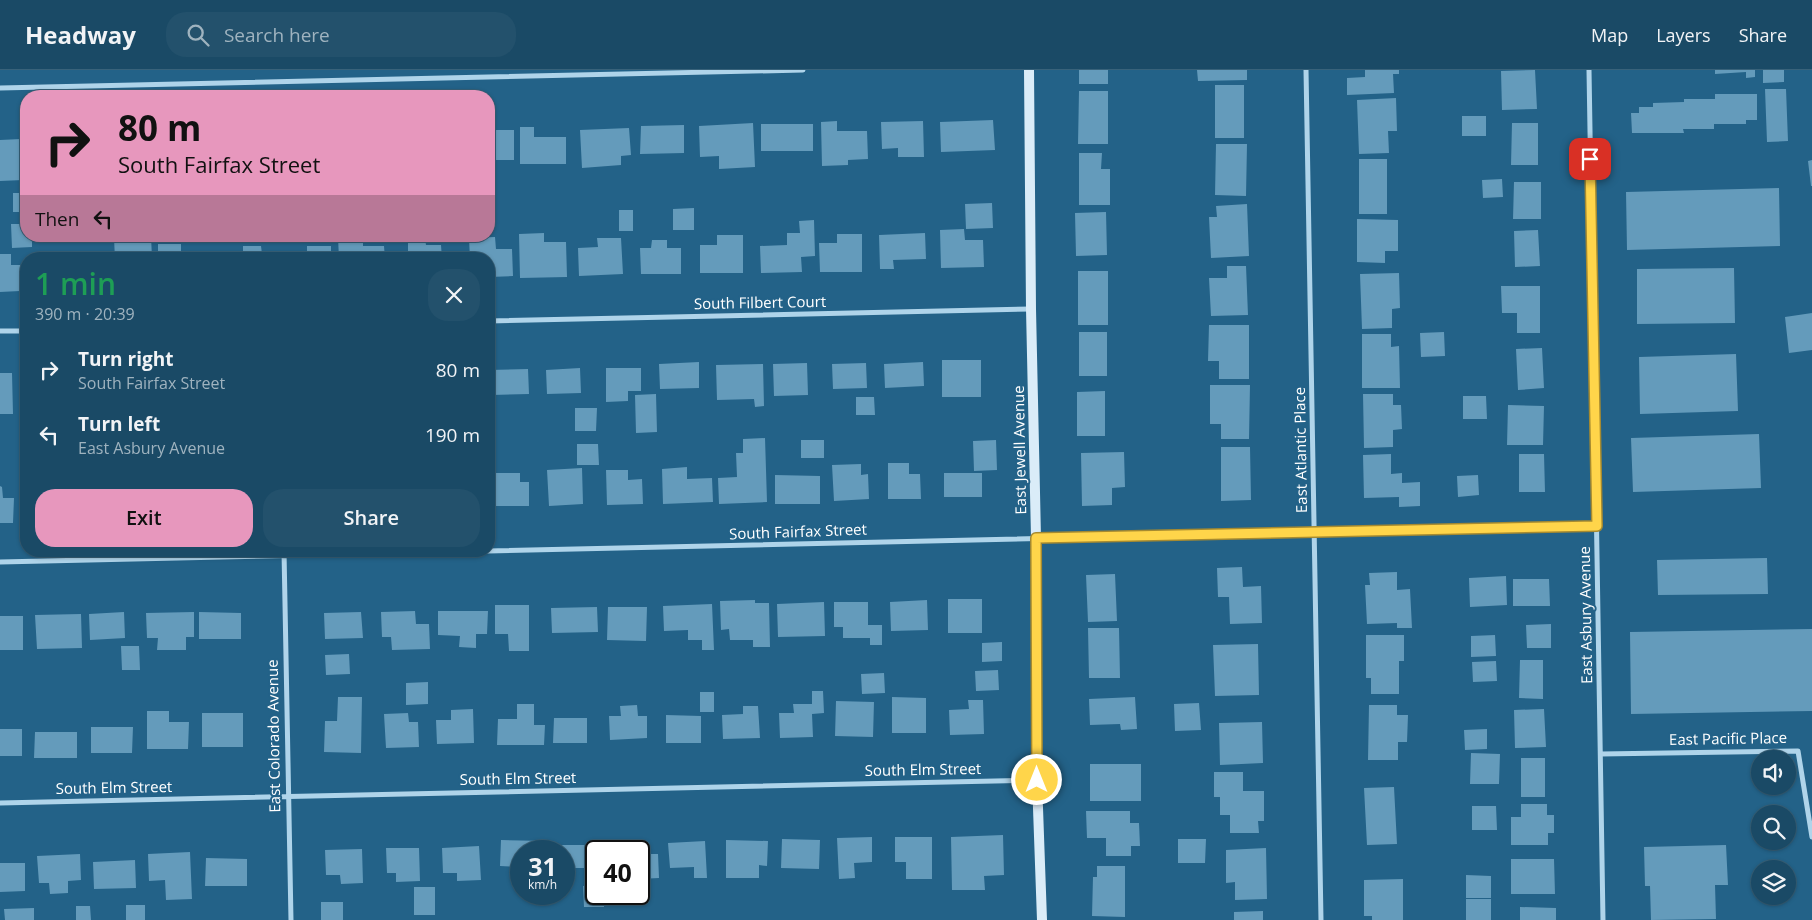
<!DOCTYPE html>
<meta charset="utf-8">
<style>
:root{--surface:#1a4a66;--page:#23516c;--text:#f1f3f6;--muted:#9fb3bf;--line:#38627a;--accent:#e797bd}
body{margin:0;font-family:"Open Sans",sans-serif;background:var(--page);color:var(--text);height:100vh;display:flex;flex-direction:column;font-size:19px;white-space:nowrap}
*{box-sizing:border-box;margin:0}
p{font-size:16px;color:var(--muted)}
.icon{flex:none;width:28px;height:28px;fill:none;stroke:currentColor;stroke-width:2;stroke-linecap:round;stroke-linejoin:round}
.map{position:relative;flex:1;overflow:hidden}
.drawer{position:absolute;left:20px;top:182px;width:475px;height:305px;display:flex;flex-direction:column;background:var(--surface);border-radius:20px;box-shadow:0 1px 4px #0004,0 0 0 1px var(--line)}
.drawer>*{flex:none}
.top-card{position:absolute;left:20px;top:20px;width:475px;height:152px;border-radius:20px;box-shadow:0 1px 4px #0004,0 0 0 1px var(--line);background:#e797bd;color:#111;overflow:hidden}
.buttons{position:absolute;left:1751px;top:680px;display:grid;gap:10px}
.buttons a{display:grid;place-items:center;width:45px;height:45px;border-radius:50%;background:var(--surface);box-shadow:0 1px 4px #0004,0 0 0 1px var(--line);font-size:25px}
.speed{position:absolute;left:510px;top:770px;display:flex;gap:10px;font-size:25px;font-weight:700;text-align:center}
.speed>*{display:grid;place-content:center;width:65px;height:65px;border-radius:50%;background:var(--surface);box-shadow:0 1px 4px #0004,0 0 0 1px var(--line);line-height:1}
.speed small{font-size:12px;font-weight:400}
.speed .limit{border:2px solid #111;border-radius:8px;background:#fff;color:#111}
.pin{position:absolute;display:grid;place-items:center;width:42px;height:42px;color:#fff;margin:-21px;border-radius:10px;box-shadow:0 2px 8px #0006}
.me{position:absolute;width:55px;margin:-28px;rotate:0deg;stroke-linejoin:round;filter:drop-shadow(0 0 4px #0008)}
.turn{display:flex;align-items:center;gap:18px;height:105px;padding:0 15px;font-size:22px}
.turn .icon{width:65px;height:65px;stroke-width:2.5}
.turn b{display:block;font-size:35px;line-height:42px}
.then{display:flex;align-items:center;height:48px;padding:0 15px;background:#0003;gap:10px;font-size:19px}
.round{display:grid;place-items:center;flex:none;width:52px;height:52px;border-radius:20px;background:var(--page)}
.headline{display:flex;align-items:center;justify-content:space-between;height:85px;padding:0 15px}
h1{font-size:30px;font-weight:600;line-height:38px;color:#1e9e55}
.action{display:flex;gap:10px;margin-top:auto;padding:10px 15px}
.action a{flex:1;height:58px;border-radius:20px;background:var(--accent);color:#111;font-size:20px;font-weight:600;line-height:58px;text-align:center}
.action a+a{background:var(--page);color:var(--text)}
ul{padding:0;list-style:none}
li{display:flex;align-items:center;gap:15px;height:65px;padding:0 15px}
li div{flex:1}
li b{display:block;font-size:19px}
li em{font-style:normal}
header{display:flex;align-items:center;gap:30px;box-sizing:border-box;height:70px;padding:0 25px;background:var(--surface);border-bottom:1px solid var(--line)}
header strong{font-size:24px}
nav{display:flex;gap:28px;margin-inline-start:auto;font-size:18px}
.search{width:350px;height:45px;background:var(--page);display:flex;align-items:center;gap:12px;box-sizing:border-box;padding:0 18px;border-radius:20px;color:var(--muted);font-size:19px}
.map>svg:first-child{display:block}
.building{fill:#649bbb}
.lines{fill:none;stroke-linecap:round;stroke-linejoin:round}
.street{stroke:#afd4ea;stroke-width:5}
.secondary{stroke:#daecf8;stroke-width:10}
.route-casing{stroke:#a68a30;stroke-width:12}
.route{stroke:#ffd54a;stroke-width:9}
.labels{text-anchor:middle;stroke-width:4;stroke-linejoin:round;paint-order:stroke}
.street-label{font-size:15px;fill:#fff;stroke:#236288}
</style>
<header>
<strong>Headway</strong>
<div class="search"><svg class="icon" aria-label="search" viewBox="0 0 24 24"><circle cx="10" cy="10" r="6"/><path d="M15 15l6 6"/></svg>Search here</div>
<nav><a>Map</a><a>Layers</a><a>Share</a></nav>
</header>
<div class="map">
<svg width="1812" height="850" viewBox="0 0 1812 850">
<rect width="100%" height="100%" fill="#236288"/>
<path class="building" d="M 1079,0 L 1108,0 L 1108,14 L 1079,14 Z
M 1197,0 L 1247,0 L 1247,10 L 1198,11 Z
M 1365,0 L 1399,0 L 1399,4 L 1393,4 L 1394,23 L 1347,25 L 1347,8 L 1365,7 Z
M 1535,0 L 1537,39 L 1502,40 L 1501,1 Z
M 1715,0 L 1755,0 L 1755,7 L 1746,8 L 1746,2 L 1715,4 Z
M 1763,0 L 1784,0 L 1784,12 L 1763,13 Z
M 1215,15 L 1244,15 L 1244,68 L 1215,68 Z
M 1765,19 L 1786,19 L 1788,71 L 1767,72 Z
M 1079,21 L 1108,21 L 1108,74 L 1078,74 Z
M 1715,24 L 1757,24 L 1757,50 L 1746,50 L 1746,54 L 1714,54 L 1714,59 L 1683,59 L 1684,63 L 1632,63 L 1631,43 L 1639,43 L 1639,37 L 1653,37 L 1653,33 L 1684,32 L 1684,29 L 1715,29 Z
M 1396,28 L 1397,61 L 1388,61 L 1389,83 L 1359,84 L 1357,30 Z
M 1462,46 L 1486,46 L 1486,66 L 1462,66 Z
M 993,50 L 995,80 L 941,82 L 940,52 Z
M 837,51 L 837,61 L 867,61 L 868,89 L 848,90 L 848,95 L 822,96 L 821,52 Z
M 923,51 L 924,87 L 898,87 L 898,78 L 882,79 L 881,52 Z
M 753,53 L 755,97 L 719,99 L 719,86 L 700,87 L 699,56 Z
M 1512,53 L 1538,53 L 1538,95 L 1511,95 Z
M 761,54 L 813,54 L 813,81 L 761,81 Z
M 684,55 L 684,83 L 640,84 L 641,56 Z
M 520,57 L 534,57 L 534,67 L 566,67 L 566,94 L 520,94 Z
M 629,58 L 631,85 L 621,86 L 621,95 L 582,98 L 580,60 Z
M 489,60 L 514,60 L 514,90 L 489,90 Z
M 21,69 L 23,110 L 0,111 L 0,70 Z
M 1216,74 L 1247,74 L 1246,126 L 1215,125 Z
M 1079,83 L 1102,83 L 1101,99 L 1110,99 L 1110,135 L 1079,135 Z
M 1359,89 L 1387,89 L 1387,144 L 1359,144 Z
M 1812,90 L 1812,116 L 1811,116 L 1808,91 Z
M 1502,109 L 1503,127 L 1483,128 L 1482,110 Z
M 1514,112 L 1541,112 L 1541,149 L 1513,149 Z
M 1779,118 L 1780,176 L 1627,180 L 1626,122 Z
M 13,123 L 26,123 L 26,142 L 13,142 Z
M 992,133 L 993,158 L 966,159 L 965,134 Z
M 1247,134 L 1249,186 L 1211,188 L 1209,147 L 1217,147 L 1216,136 Z
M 694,138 L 694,160 L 673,160 L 673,139 Z
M 619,140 L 633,140 L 633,161 L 619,161 Z
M 1106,142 L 1107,185 L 1076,186 L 1075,143 Z
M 1357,149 L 1398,150 L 1398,181 L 1385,181 L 1385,193 L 1357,192 Z
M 814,150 L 815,186 L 801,187 L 802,202 L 761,203 L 760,176 L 787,175 L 787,163 L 800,163 L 799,151 Z
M 11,154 L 26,154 L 26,166 L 32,166 L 32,177 L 12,178 Z
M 964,159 L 965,170 L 983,170 L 984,197 L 941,198 L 940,160 Z
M 1538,160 L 1540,196 L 1515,197 L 1514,161 Z
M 544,163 L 544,172 L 566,172 L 567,207 L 520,208 L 519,164 Z
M 925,163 L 926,189 L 893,190 L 894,199 L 880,199 L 879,165 Z
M 837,164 L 862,164 L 862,202 L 820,202 L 819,173 L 837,173 Z
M 717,165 L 743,165 L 743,203 L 700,203 L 700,175 L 717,175 Z
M 151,166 L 152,188 L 115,189 L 114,168 Z
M 352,166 L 363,166 L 363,176 L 384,176 L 385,189 L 339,189 L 338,167 Z
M 495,167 L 496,179 L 512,179 L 513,206 L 489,207 L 489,189 L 470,189 L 469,168 Z
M 425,168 L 426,175 L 441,175 L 442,189 L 400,189 L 400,184 L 408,183 L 408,169 Z
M 597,168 L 621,168 L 623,204 L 579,206 L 578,178 L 598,177 Z
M 652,170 L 667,170 L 667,178 L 681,178 L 681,204 L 641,204 L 640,178 L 651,178 Z
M 158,174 L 181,174 L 181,183 L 204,183 L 204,189 L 158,189 Z
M 243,176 L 261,176 L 262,184 L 271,184 L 272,189 L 218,189 L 218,186 L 243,185 Z
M 307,176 L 331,176 L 331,189 L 279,189 L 278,186 L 307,185 Z
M 0,184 L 11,184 L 11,195 L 20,195 L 20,221 L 0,222 Z
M 1227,196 L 1246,196 L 1248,245 L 1211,246 L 1209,208 L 1227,208 Z
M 1734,198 L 1735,253 L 1637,254 L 1637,199 Z
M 1078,201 L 1108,201 L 1108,255 L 1078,255 Z
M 1399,203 L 1400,238 L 1392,239 L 1392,258 L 1362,259 L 1360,204 Z
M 1501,216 L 1540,216 L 1540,263 L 1517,263 L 1517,243 L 1502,243 Z
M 1812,243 L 1812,280 L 1789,283 L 1785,247 Z
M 1209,255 L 1249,255 L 1249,309 L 1219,309 L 1219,291 L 1208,291 Z
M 1079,262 L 1107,262 L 1107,306 L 1079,306 Z
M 1444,262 L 1445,286 L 1421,287 L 1420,263 Z
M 1362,264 L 1391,264 L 1391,277 L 1399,276 L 1400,318 L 1362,318 Z
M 1542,278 L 1544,318 L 1518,320 L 1516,279 Z
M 1736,284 L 1738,341 L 1640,344 L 1639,287 Z
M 942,290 L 981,290 L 981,327 L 942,327 Z
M 699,292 L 699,318 L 660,319 L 659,294 Z
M 923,292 L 924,316 L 885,318 L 884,294 Z
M 807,293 L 808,325 L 774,326 L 773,294 Z
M 866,293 L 867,318 L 833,319 L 832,294 Z
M 763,294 L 764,336 L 755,337 L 754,329 L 717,330 L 716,295 Z
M 580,298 L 581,323 L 547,324 L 546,300 Z
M 606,298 L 641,298 L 641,321 L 628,321 L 628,331 L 606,332 Z
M 528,299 L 529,324 L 491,325 L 489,300 Z
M 0,303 L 12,303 L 13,344 L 0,344 Z
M 1210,315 L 1250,315 L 1249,369 L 1221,369 L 1221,354 L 1210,354 Z
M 1105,321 L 1105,366 L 1077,366 L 1077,322 Z
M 656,324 L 657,362 L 636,363 L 635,325 Z
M 1363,324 L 1393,324 L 1393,335 L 1401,335 L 1402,359 L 1393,360 L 1393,377 L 1364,378 Z
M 1463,326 L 1486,326 L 1487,349 L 1463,349 Z
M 856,327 L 874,327 L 875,345 L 856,345 Z
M 1508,335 L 1544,336 L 1543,375 L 1507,375 Z
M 575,338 L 597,338 L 596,361 L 575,361 Z
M 1759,364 L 1761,418 L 1633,422 L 1631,368 Z
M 765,368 L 767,432 L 719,434 L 718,408 L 737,407 L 736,383 L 743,383 L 743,369 Z
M 801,370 L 824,370 L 824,388 L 801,388 Z
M 996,370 L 997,400 L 974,401 L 973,371 Z
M 577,374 L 598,374 L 599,395 L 577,395 Z
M 1221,377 L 1250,377 L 1251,430 L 1221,431 Z
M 1124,382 L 1125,417 L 1112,418 L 1112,435 L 1082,436 L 1081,383 Z
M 1391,384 L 1391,404 L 1402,403 L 1402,413 L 1420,412 L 1420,436 L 1399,437 L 1399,427 L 1364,428 L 1363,385 Z
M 1519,384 L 1544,384 L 1545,422 L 1519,422 Z
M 888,393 L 909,393 L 909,404 L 920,404 L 921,429 L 888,429 Z
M 861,394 L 861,405 L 868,404 L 869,429 L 834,431 L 832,395 Z
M 687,397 L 687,409 L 712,408 L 713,432 L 663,434 L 662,399 Z
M 582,398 L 583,434 L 549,436 L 547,400 Z
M 606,400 L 628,400 L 628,410 L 642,409 L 643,434 L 607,435 Z
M 493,403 L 520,403 L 520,412 L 529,412 L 529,436 L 492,436 Z
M 944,403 L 982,403 L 982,427 L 944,427 Z
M 775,405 L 820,406 L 820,434 L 775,434 Z
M 1478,405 L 1479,425 L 1458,427 L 1457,406 Z
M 0,416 L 2,417 L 3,428 L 14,428 L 13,453 L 0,453 Z
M 1767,488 L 1768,524 L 1658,525 L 1657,490 Z
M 1242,497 L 1243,517 L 1261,516 L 1262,553 L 1230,554 L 1229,527 L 1218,527 L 1217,498 Z
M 1397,502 L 1397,520 L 1410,519 L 1412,558 L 1397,558 L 1397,553 L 1367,554 L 1365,515 L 1370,515 L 1369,503 Z
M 1115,504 L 1117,551 L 1088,552 L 1086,505 Z
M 1506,506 L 1507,535 L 1470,537 L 1469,508 Z
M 1513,509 L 1549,509 L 1550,536 L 1513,536 Z
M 948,529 L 982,529 L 982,563 L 948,563 Z
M 755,530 L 755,533 L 769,533 L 770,577 L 753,577 L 753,570 L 730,570 L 729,559 L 721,560 L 720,531 Z
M 927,530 L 928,560 L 891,561 L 890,532 Z
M 824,532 L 825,566 L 778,567 L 777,534 Z
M 834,532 L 868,532 L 868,555 L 882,555 L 882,575 L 870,575 L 870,568 L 843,568 L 843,557 L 834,557 Z
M 712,534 L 714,580 L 702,580 L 702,570 L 688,570 L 688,560 L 664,561 L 663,536 Z
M 495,535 L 529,535 L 529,581 L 509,581 L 508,564 L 495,564 Z
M 597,537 L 598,562 L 552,563 L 551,538 Z
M 608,537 L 647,537 L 646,571 L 607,570 Z
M 415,541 L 416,554 L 429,554 L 430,579 L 392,580 L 391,567 L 382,567 L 381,542 Z
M 438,541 L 488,541 L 487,564 L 476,564 L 476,578 L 459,577 L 460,566 L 438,565 Z
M 124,542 L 125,568 L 90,570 L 89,544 Z
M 194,542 L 194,567 L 186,567 L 186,580 L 157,580 L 158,568 L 147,568 L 146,543 Z
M 199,542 L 241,543 L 241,569 L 199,569 Z
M 361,542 L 363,568 L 325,569 L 324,543 Z
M 81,544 L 82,578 L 37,579 L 35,545 Z
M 0,546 L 23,546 L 23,580 L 0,580 Z
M 1551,554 L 1551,578 L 1527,578 L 1526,555 Z
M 1088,558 L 1119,558 L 1120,608 L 1089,608 Z
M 1812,559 L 1812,641 L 1631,644 L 1630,562 Z
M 1366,565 L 1404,565 L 1404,591 L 1399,591 L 1399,624 L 1371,624 L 1371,608 L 1366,608 Z
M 1495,565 L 1496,586 L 1471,587 L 1471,566 Z
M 1002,572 L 1002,591 L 982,592 L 982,573 Z
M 1258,574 L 1259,625 L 1215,626 L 1213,575 Z
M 121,576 L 139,576 L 140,600 L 122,600 Z
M 349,584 L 350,604 L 326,605 L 325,585 Z
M 1520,590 L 1543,590 L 1543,629 L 1519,628 Z
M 1496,591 L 1497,611 L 1473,612 L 1472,592 Z
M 998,600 L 999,620 L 976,621 L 975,601 Z
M 884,603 L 885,623 L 862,624 L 861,604 Z
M 428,612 L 428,634 L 406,635 L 406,613 Z
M 812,621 L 823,621 L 824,643 L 812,644 L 813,667 L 780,668 L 779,643 L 794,643 L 793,634 L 812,634 Z
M 700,622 L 714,622 L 714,642 L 700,642 Z
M 338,627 L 362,627 L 361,683 L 324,682 L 325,651 L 337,651 Z
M 892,627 L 926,628 L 926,663 L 892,663 Z
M 1135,627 L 1137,659 L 1121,660 L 1120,654 L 1090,655 L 1089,629 Z
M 968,630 L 983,630 L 984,664 L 950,665 L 949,640 L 969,639 Z
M 836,631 L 874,632 L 873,667 L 835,666 Z
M 1199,633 L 1201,660 L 1175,661 L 1174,634 Z
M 517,634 L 534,634 L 534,655 L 545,655 L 544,675 L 497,675 L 498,649 L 517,649 Z
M 637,635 L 638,646 L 647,646 L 647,668 L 610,670 L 609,646 L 621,646 L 620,636 Z
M 1369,635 L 1397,635 L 1397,645 L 1408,645 L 1407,672 L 1398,672 L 1398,690 L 1368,690 Z
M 743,636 L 758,636 L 760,668 L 723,669 L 722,645 L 743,644 Z
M 473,639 L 474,673 L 437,674 L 436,650 L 451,650 L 451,640 Z
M 1544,639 L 1546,677 L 1515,678 L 1514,640 Z
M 147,641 L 169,641 L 169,652 L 189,652 L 188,679 L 147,679 Z
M 202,643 L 243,643 L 243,677 L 202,677 Z
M 408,643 L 409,652 L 418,652 L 419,677 L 386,678 L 384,644 Z
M 666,645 L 701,646 L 701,673 L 666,673 Z
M 554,648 L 587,648 L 587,673 L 553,673 Z
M 1262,652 L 1263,693 L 1220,695 L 1219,653 Z
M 91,657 L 133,657 L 132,683 L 91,683 Z
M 0,659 L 22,659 L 22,686 L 0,686 Z
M 1487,659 L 1487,679 L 1465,680 L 1464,660 Z
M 35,662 L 77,662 L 77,688 L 34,688 Z
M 1471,683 L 1500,684 L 1499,714 L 1470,714 Z
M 1521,688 L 1545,688 L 1545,727 L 1521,727 Z
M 1090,694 L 1141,694 L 1141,731 L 1090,731 Z
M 1214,702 L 1243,702 L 1243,721 L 1264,721 L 1264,751 L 1258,751 L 1259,763 L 1230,763 L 1230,745 L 1220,745 L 1220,727 L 1214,727 Z
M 1394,717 L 1397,774 L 1367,775 L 1364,718 Z
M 1521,734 L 1547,734 L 1547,745 L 1554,745 L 1554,763 L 1548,763 L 1548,775 L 1511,775 L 1511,747 L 1521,747 Z
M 1472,736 L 1496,736 L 1497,760 L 1472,760 Z
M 1086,741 L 1130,741 L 1130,753 L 1139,753 L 1140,776 L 1131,776 L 1131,786 L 1106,786 L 1106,768 L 1087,768 Z
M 1003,765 L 1004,805 L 984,806 L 985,820 L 952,820 L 951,767 Z
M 872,767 L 872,792 L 854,793 L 855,808 L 839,809 L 837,768 Z
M 895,767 L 932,767 L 932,809 L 906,809 L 906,792 L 895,792 Z
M 782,769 L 820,770 L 819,799 L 781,798 Z
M 1178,769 L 1206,769 L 1205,793 L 1178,793 Z
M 501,770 L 547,771 L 547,781 L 521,781 L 521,797 L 500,796 Z
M 726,770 L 768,771 L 767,796 L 759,795 L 759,808 L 726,808 Z
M 705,771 L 707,808 L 694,808 L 694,797 L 670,798 L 668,773 Z
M 646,772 L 646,784 L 658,784 L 659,808 L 639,809 L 639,781 L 612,781 L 612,773 Z
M 556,775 L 592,775 L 592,798 L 564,798 L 564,781 L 556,781 Z
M 1726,775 L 1728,815 L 1715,815 L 1716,849 L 1651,850 L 1650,816 L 1645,816 L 1644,777 Z
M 479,776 L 481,810 L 457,811 L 457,803 L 443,803 L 442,778 Z
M 386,778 L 419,778 L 420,811 L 396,812 L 396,803 L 387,803 Z
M 1266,778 L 1267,829 L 1235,830 L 1235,812 L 1226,813 L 1226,780 Z
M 362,779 L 363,813 L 341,814 L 340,805 L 326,805 L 325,780 Z
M 190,782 L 192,829 L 166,830 L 165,810 L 149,811 L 148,784 Z
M 80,784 L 81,810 L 68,811 L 68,823 L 50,824 L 49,813 L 39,813 L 37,786 Z
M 206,788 L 247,789 L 247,816 L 205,816 Z
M 1511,789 L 1554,789 L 1555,824 L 1511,824 Z
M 135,790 L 136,818 L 94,819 L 93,792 Z
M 0,793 L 25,793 L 25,821 L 0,822 Z
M 1097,796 L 1125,796 L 1125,847 L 1092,846 L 1093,807 L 1097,807 Z
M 1466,805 L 1491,806 L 1491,828 L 1466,828 Z
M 1403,809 L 1403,850 L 1372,850 L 1372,846 L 1364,846 L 1364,810 Z
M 583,816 L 596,816 L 596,824 L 604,824 L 604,837 L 584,837 Z
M 414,817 L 435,817 L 435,845 L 414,845 Z
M 1466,829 L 1491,829 L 1491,850 L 1466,850 Z
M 321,832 L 343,832 L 343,850 L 321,850 Z
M 126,835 L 145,835 L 145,850 L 126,850 Z
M 76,836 L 90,836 L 91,850 L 76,850 Z
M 1520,837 L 1556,838 L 1556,850 L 1520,850 Z
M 34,838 L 34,850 L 5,850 L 4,839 Z
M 1263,841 L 1263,850 L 1234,850 L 1234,842 Z"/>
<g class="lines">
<path class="street" d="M 1306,0 L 1321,850
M 1589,0 L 1603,850
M 0,18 L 803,0
M 489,251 L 1031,239
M 0,261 L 26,261
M 284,481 L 291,850
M 0,492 C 532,484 1064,463 1597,456
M 1601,684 L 1798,681 L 1812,767
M 0,733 L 1037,710"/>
<path class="secondary" d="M 1029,0 L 1031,239 L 1036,468 L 1037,710 L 1042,850"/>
</g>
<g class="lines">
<g class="route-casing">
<path id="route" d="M 1037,710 L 1036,468 L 1597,456 L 1590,89"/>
</g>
<use href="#route" class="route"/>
</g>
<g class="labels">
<g class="street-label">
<text transform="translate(760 233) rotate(-1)" y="5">South Filbert Court</text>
<text transform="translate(1020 380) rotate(-91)" y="5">East Jewell Avenue</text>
<text transform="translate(1301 380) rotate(-91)" y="5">East Atlantic Place</text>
<text transform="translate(798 462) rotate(-2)" y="5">South Fairfax Street</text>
<text transform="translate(1586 545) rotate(-91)" y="5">East Asbury Avenue</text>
<text transform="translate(274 666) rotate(-91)" y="5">East Colorado Avenue</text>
<text transform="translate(1728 669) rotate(-1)" y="5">East Pacific Place</text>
<text transform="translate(923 700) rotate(-1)" y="5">South Elm Street</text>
<text transform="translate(518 709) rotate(-1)" y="5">South Elm Street</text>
<text transform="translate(114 718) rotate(-1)" y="5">South Elm Street</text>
</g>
</g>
</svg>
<div class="buttons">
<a><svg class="icon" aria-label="sound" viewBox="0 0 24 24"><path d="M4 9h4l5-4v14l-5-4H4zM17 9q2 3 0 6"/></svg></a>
<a><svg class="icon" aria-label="search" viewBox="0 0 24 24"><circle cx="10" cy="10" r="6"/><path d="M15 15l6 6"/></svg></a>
<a><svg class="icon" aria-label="layers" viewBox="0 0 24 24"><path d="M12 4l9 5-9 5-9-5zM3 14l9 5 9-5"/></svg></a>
</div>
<div class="speed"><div>31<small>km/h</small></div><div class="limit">40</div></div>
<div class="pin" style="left:1590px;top:89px;background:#d93025"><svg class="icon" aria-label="arrive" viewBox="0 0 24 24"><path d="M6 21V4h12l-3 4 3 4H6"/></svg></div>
<svg class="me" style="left:1037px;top:710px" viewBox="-20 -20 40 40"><circle r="17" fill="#ffd54a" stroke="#fff" stroke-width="3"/><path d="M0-11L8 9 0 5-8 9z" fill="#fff"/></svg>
<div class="top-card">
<div class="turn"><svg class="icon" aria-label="right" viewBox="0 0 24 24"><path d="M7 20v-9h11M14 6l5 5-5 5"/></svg><div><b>80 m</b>South Fairfax Street</div></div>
<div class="then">Then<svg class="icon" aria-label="left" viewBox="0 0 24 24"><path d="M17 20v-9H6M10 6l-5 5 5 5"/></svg></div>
</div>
<section class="drawer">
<div class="headline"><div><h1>1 min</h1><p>390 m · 20:39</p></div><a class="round"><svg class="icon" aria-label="close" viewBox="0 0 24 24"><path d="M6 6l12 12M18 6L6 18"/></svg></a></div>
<ul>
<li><svg class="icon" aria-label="right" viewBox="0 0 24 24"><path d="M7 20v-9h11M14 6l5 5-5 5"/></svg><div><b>Turn right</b><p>South Fairfax Street</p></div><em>80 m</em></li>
<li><svg class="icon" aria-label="left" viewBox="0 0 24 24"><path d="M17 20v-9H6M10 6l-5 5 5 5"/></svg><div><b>Turn left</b><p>East Asbury Avenue</p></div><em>190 m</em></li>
</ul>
<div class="action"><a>Exit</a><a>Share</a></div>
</section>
</div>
